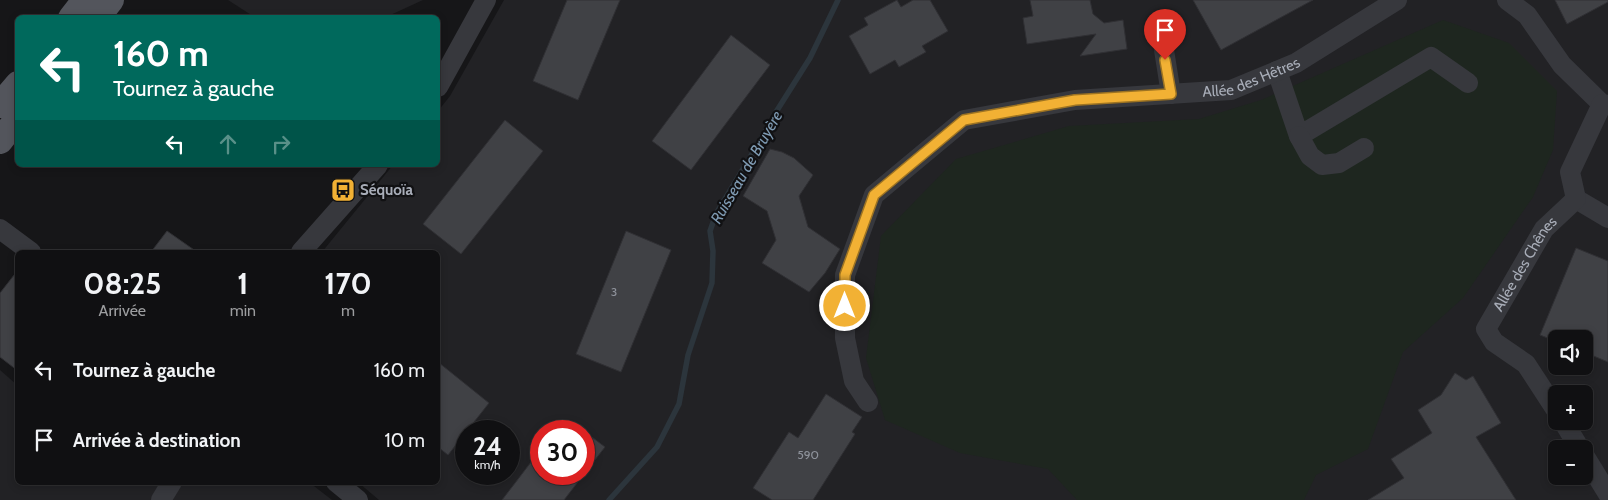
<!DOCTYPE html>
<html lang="fr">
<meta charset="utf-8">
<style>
:root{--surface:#101012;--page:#19191b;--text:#f1f3f6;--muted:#9c9d9f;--line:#303032}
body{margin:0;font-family:Cabin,sans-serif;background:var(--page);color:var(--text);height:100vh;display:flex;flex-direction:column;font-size:19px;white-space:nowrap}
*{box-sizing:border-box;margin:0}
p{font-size:16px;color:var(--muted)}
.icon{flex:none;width:28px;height:28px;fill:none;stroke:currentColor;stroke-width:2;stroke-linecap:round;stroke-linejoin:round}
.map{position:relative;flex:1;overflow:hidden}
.drawer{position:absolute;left:15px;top:250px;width:425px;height:235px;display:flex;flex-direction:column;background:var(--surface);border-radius:8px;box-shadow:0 2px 8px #0003,0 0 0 1px var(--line)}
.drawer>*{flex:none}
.banner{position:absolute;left:15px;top:15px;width:425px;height:152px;border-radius:8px;box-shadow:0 2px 8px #0003,0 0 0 1px var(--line);background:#00695c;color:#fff;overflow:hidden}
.fabs{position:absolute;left:1548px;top:330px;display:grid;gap:10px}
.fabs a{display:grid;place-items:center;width:45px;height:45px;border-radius:8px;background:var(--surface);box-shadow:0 2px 8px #0003,0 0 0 1px var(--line);font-size:25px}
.speed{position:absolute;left:455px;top:420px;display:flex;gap:10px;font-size:25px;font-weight:700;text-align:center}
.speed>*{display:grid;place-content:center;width:65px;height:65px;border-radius:50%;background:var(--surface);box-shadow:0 2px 8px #0003,0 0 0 1px var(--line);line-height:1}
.speed small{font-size:12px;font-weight:400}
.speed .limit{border:8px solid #d22;background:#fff;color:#111}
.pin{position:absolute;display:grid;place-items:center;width:42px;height:42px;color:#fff;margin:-51px -21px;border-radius:50% 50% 50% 0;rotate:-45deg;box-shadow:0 0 5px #0007}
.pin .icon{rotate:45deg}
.me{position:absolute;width:55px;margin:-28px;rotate:0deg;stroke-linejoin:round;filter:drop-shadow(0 0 4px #0008)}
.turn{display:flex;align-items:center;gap:18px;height:105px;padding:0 15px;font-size:22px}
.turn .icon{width:65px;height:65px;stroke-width:2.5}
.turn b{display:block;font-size:35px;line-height:42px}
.lanes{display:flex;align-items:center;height:48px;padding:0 15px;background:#0003;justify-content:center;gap:25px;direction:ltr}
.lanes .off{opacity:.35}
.eta{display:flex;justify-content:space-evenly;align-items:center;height:85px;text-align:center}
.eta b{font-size:30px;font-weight:800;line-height:35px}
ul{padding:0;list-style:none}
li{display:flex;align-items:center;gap:15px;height:70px;padding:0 15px}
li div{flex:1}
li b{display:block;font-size:19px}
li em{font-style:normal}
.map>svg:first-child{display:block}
.built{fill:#222225;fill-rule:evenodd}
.green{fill:#1e261f}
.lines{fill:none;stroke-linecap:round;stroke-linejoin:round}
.stream{stroke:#2c353c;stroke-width:5.5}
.building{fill:#404145;stroke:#303034}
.minor{stroke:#37383d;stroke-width:20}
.major{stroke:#53555c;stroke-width:26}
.route-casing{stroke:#9d7322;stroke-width:12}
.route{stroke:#f2b134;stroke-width:9}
.labels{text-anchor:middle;stroke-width:4.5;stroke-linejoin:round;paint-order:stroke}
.number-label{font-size:12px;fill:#8e929b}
.street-label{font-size:15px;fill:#a8adb8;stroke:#111113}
.poi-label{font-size:15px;font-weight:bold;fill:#a8adb8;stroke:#111113;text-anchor:start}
.water-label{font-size:16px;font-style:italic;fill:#7f9bb3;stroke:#111113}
</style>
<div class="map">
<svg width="1608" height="500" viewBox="0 0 1608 500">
<rect width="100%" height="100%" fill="#161618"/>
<path class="built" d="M 228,0 L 423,0 L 386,17 L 256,18 Z
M 504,0 L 1608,0 L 1608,500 L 379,500 L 359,483 L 438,482 L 438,252 L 322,252 L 393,165 L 438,165 L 438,111 L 450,96 ZM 1556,339 L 1584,339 L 1584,366 L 1556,366 ZM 1556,394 L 1584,394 L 1584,421 L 1556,421 ZM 466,431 L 509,431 L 509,474 L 466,474 ZM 541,431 L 584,431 L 584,474 L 541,474 ZM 1556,449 L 1584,449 L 1584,476 L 1556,476 Z
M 0,370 L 17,385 L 18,482 L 310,483 L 332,500 L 0,500 Z"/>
<path class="green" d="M 1443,20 L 1509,43 L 1557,91 L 1553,150 L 1533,197 L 1463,298 L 1403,352 L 1368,449 L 1316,475 L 1304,500 L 1077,500 L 1048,469 L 960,453 L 885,420 L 866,358 L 881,236 L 956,159 L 1069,126 L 1199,119 L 1261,100 Z"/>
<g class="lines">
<path class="stream" d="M 609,500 L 657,447 L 679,404 L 688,355 L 712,283 L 713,251 L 710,231 L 716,214 L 758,144 L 768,126 L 773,121 L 776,112 L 810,58 L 838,0"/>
</g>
<path class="building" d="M 567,0 L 620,0 L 578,100 L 533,81 Z
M 897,0 L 901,7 L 913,0 L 930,0 L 948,31 L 922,46 L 926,52 L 899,67 L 895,60 L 870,74 L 849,36 L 868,25 L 864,18 Z
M 1030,0 L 1090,0 L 1093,14 L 1104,23 L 1123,20 L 1127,49 L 1080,56 L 1096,34 L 1027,44 L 1023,18 L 1033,16 Z
M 1193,0 L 1313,0 L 1221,50 Z
M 1555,0 L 1608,0 L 1608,2 L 1567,24 Z
M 731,35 L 770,65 L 691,170 L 652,141 Z
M 505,120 L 543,151 L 461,254 L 423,224 Z
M 770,149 L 782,152 L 794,158 L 813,175 L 799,196 L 808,227 L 840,249 L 825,273 L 809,292 L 762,263 L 776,240 L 767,211 L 743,196 Z
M 167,231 L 197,252 L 151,252 Z
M 626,231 L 671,250 L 621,372 L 576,354 Z
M 1576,248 L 1608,261 L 1608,362 L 1584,352 L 1584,339 L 1550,339 L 1540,335 Z
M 18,270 L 18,371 L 0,357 L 0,293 Z
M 438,362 L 489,403 L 448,455 L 438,447 Z
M 1455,373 L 1466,380 L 1473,376 L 1501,423 L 1476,437 L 1516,500 L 1368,500 L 1404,478 L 1391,459 L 1432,433 L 1418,410 L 1441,395 Z
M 826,394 L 862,417 L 852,432 L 855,434 L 813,500 L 772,500 L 753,488 L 789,432 L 798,438 Z
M 584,431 L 605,447 L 564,500 L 502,500 L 541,449 L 541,474 L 584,474 Z"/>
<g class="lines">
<g class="minor">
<path d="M 1507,0 L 1527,15 L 1562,65 L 1602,104 L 1608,105"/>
<path d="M 1164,50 L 1171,94"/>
<path d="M 1277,71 L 1299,136 L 1431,57 L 1468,83"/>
<path d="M 438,87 L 486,0"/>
<path d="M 1299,136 L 1310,156 L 1322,165 L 1339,163 L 1364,148"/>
<path d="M 1576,199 L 1608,218"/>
<path d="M 0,229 L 31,252"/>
<path d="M 301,252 L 378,165"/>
<path id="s1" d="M 868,402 L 854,381 L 845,338 L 845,275 L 874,195 L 964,120 L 1075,100 L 1231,90 L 1296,63 L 1397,0"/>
<path id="s2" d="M 1556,410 L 1526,364 L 1494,342 L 1486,329 L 1544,229 L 1576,199 L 1570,172 L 1602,104"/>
<path d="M 1563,421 L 1580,449"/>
<path d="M 1584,455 L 1608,494"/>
<path d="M 336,482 L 358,500"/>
<path d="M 161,500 L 172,482"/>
</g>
<path class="major" d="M 71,18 L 85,0
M 97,18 L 111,0
M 0,105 L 18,84
M 0,141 L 18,118"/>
</g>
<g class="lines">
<g class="route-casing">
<path id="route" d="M 845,306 L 845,275 L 874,195 L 964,120 L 1075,100 L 1171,94 L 1165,60"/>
</g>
<use href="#route" class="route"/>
</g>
<defs>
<g id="bus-square" transform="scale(1.25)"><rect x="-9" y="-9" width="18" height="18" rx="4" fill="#f2b134" stroke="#111113"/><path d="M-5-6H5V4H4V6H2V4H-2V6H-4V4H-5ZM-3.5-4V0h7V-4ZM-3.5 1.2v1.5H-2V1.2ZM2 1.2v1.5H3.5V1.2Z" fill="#111"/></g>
</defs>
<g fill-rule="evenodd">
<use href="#bus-square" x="343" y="190"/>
</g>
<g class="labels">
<g class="number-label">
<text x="614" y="296">3</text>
<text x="808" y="459">590</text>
</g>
<g class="street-label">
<text dy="5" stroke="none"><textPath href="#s1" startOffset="626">Allée des Hêtres</textPath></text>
<text dy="5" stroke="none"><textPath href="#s2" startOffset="185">Allée des Chênes</textPath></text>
</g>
<g class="poi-label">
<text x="360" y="195">Séquoïa</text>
</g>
<g class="water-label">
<text transform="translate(746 167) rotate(-60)" y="6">Ruisseau de Bruyère</text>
</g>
</g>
</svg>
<div class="fabs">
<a><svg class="icon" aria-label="sound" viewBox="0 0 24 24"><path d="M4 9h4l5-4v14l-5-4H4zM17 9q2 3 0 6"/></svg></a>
<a>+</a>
<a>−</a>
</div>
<div class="speed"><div>24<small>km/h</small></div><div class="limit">30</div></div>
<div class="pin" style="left:1165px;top:60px;background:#d93025"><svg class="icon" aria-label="arrive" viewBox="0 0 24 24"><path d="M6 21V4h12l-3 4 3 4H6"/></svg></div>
<svg class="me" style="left:845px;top:306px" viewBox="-20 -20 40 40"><circle r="17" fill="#f2b134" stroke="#fff" stroke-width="3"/><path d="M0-11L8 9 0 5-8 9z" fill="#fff"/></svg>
<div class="banner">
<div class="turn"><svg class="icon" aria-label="left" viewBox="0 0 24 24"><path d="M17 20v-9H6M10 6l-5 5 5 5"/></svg><div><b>160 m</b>Tournez à gauche</div></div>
<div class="lanes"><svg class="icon" aria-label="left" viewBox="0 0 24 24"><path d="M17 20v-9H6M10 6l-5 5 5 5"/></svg><svg class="icon off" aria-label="ahead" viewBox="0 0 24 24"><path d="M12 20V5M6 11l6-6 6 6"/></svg><svg class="icon off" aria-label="right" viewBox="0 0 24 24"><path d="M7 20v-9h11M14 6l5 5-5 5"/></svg></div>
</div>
<section class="drawer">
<div class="eta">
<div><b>08:25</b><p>Arrivée</p></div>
<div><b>1</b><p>min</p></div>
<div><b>170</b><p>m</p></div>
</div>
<ul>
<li><svg class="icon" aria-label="left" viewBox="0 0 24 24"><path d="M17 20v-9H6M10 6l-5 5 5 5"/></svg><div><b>Tournez à gauche</b></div><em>160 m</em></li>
<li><svg class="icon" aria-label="arrive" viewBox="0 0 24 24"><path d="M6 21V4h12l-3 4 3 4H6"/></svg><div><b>Arrivée à destination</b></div><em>10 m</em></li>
</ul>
</section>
</div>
